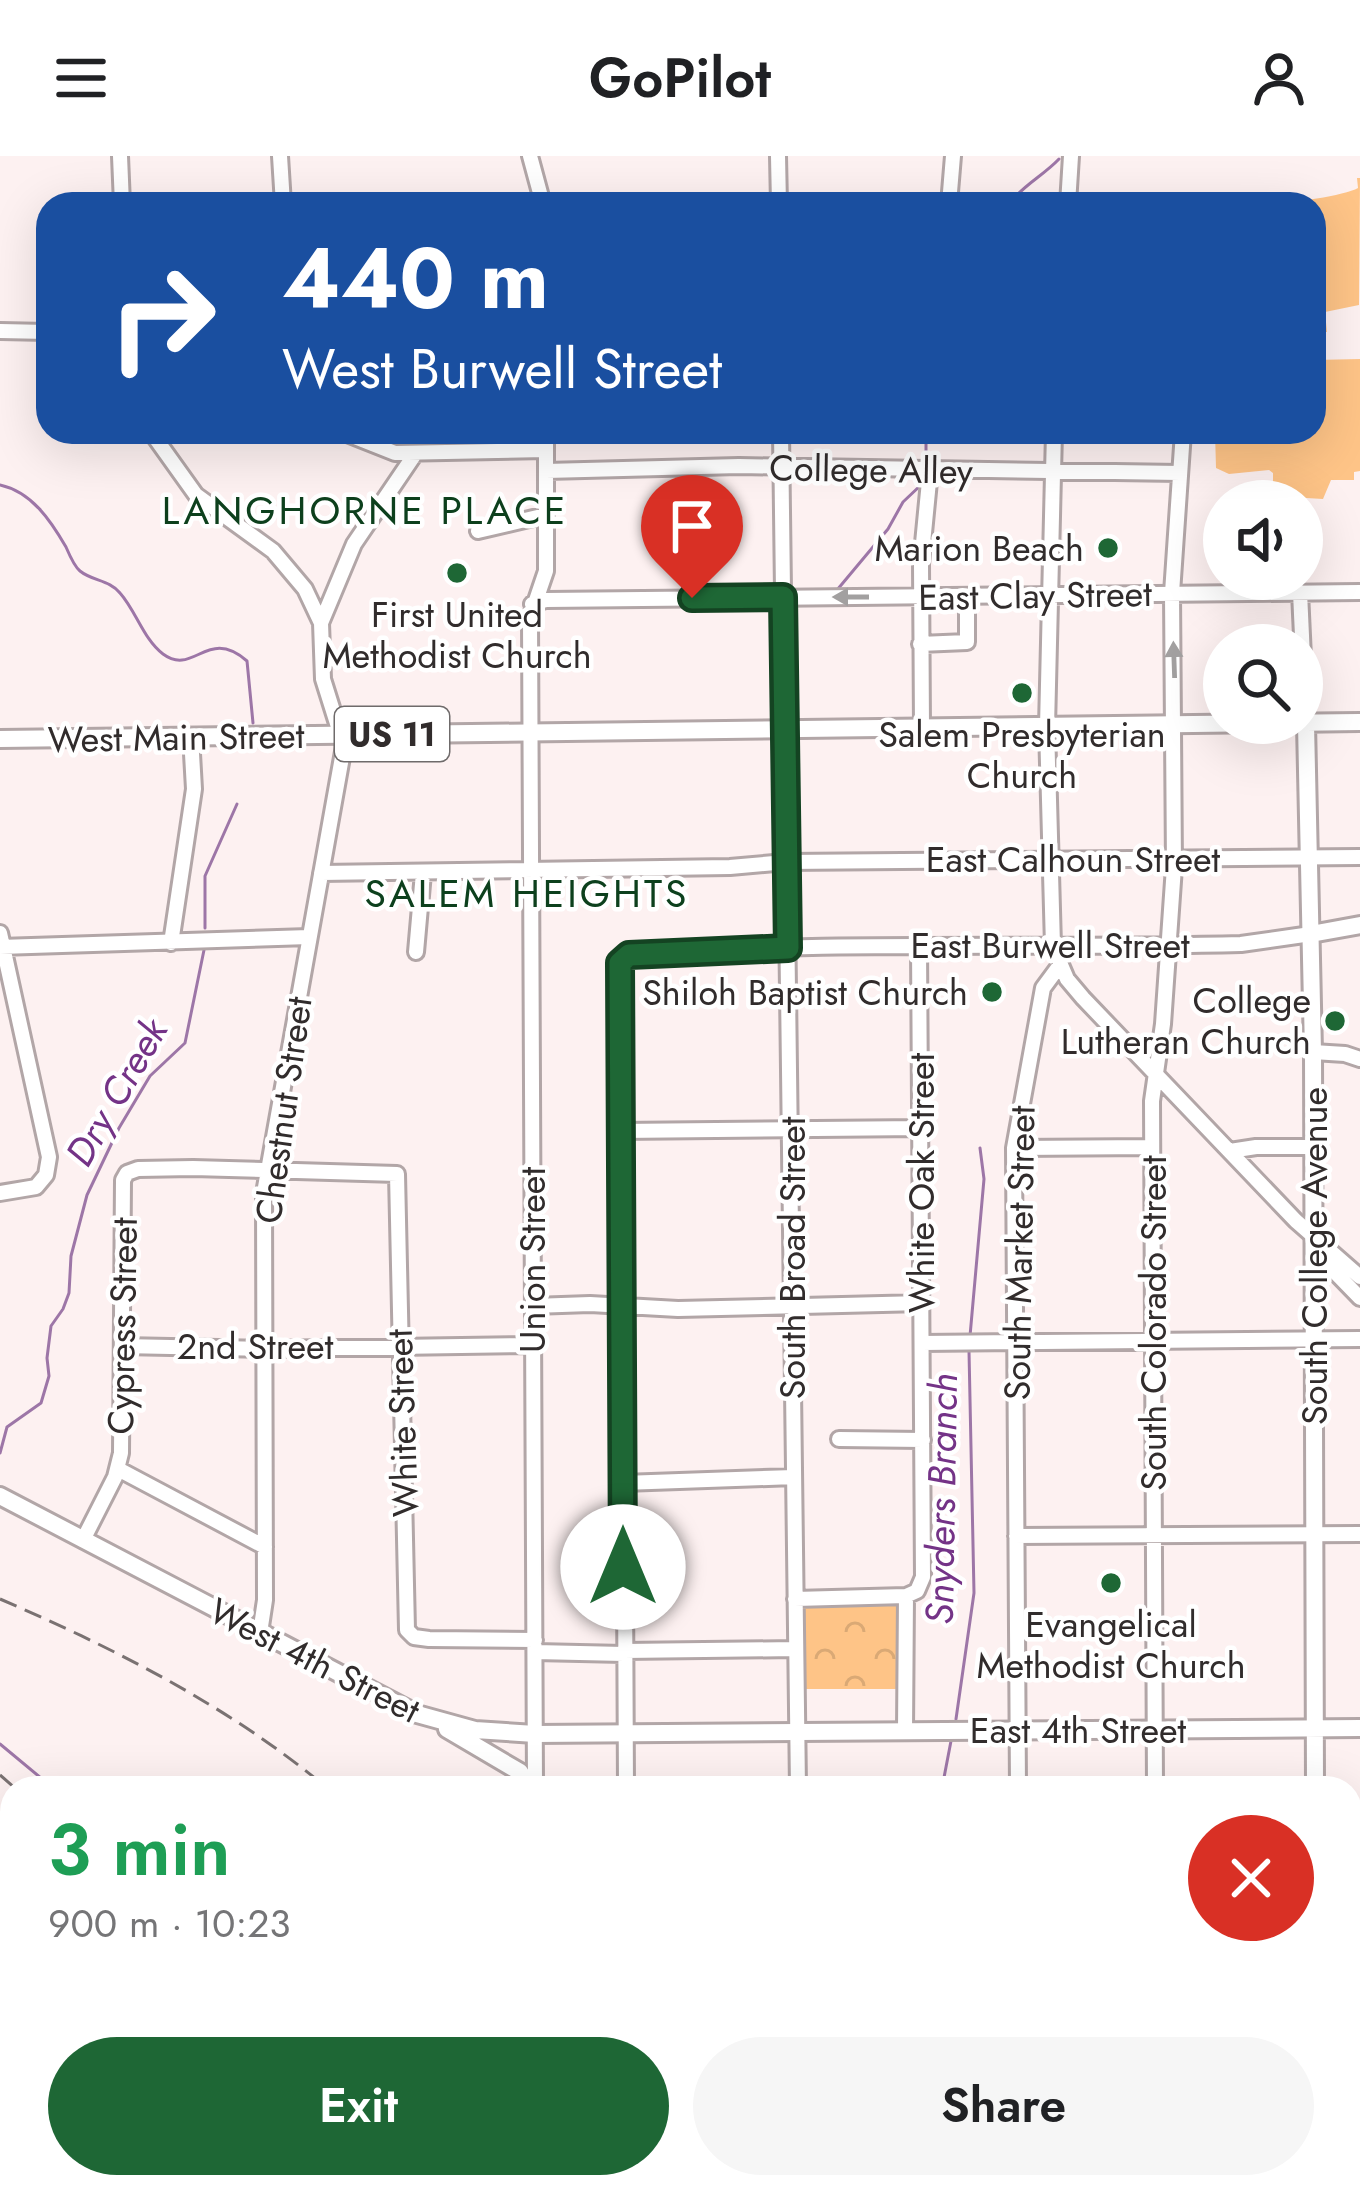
<!DOCTYPE html>
<meta charset="utf-8">
<style>
:root{--surface:#fff;--page:#f6f6f6;--text:#202124;--muted:#757577;--accent:#1e6735}
body{margin:0;font-family:Jost,sans-serif;background:var(--page);color:var(--text);height:100vh;display:flex;flex-direction:column;font-size:45px;white-space:nowrap}
*{box-sizing:border-box;margin:0}
p{font-size:39px;color:var(--muted)}
.icon{flex:none;width:66px;height:66px;fill:none;stroke:currentColor;stroke-width:2;stroke-linecap:round;stroke-linejoin:round}
.map{position:relative;flex:1;overflow:hidden}
.panel{position:absolute;left:0px;top:1620px;width:1362px;height:423px;display:flex;flex-direction:column;background:var(--surface);border-radius:36px 36px 0 0;box-shadow:0 12px 48px #0002}
.panel>*{flex:none}
.top-card{position:absolute;left:36px;top:36px;width:1290px;height:252px;border-radius:36px;box-shadow:0 12px 48px #0002;background:#1a4fa0;color:#fff;overflow:hidden}
.buttons{position:absolute;left:1203px;top:324px;display:grid;gap:24px}
.buttons a{display:grid;place-items:center;width:120px;height:120px;border-radius:50%;background:var(--surface);box-shadow:0 12px 48px #0002;font-size:60px}
.pin{position:absolute;display:grid;place-items:center;width:102px;height:102px;color:#fff;margin:-123px -51px;border-radius:50% 50% 50% 0;rotate:-45deg;box-shadow:0 0 12px #0007}
.pin .icon{rotate:45deg}
.me{position:absolute;width:132px;margin:-66px;rotate:0deg;stroke-linejoin:round;filter:drop-shadow(0 0 9px #0008)}
.turn{display:flex;align-items:center;gap:42px;height:252px;padding:0 48px;font-size:54px}
.turn .icon{width:156px;height:156px;stroke-width:2.5}
.turn b{display:block;font-size:84px;line-height:102px}
.round{display:grid;place-items:center;flex:none;width:126px;height:126px;border-radius:63px;background:var(--page)}
.headline{display:flex;align-items:center;justify-content:space-between;height:204px;padding:0 48px}
h1{font-size:72px;font-weight:600;line-height:90px;color:#1e9e55}
.primary-button{display:flex;gap:24px;margin-top:auto;padding:24px 48px}
.primary-button a{flex:1;height:138px;border-radius:72px;background:var(--accent);color:#fff;font-size:48px;font-weight:600;line-height:138px;text-align:center}
.primary-button a+a{background:var(--page);color:var(--text)}
header{display:flex;justify-content:space-between;align-items:center;height:156px;padding:0 48px;background:var(--surface);font-size:54px;font-weight:600}
.map>svg:first-child{display:block}
.green{fill:#fec487}
.forest{fill:url(#forest-crowns)}
.lines{fill:none;stroke-linecap:round;stroke-linejoin:round}
.stream{stroke:#9d76a7;stroke-width:3}
.minor-casing{stroke:#b2a6a7;stroke-width:20}
.major-casing{stroke:#b2a6a7;stroke-width:22}
.minor{stroke:#fff;stroke-width:14}
.major{stroke:#fff;stroke-width:16}
.rail{stroke:#7a7272;stroke-width:3;stroke-dasharray:18 9;stroke-linecap:butt}
.oneway{fill:#a2a0a0}
.route-casing{stroke:#144322;stroke-width:30}
.route{stroke:#1e6735;stroke-width:21}
.poi-dot{fill:#1e6735;stroke:#fff;stroke-width:4.5}
.labels{text-anchor:middle;stroke-width:9;stroke-linejoin:round;paint-order:stroke}
.shield{fill:#fff;stroke:#6f6b6b;stroke-width:3}
.shield-label{font-size:33px;font-weight:bold;fill:#312c2c}
.street-label{font-size:36px;fill:#312c2c;stroke:#fff}
.poi-label{font-size:36px;fill:#312c2c;stroke:#fff;text-anchor:end}
.neighbourhood-label{font-size:39px;letter-spacing:3px;fill:#0d401d;stroke:#fff}
.water-label{font-size:39px;font-style:italic;fill:#743387;stroke:#fff}
</style>
<header><svg class="icon" aria-label="menu" viewBox="0 0 24 24"><path d="M4 6h16M4 12h16M4 18h16"/></svg>GoPilot<svg class="icon" aria-label="person" viewBox="0 0 24 24"><circle cx="12" cy="8" r="4"/><path d="M4 21q1-7 8-7t8 7"/></svg></header>
<div class="map">
<svg width="1360" height="2042" viewBox="0 0 1360 2042">
<defs>
<pattern id="forest-crowns" width="20" height="18" patternUnits="userSpaceOnUse" patternTransform="scale(3)"><rect width="20" height="18" fill="#fec487"/><path d="M2 6a3 3 0 1 1 6 0M12 15a3 3 0 1 1 6 0" fill="none" stroke="#daa975"/></pattern>
</defs>
<rect width="100%" height="100%" fill="#fdf1f1"/>
<path class="green" d="M 1357,22 L 1360,22 L 1359,149 L 1325,156 L 1327,176 L 1314,176 L 1314,48 L 1267,48 C 1285,48 1344,40 1358,32 Z
M 1360,203 L 1360,315 L 1354,316 L 1354,324 L 1331,324 L 1323,343 L 1273,340 L 1273,317 L 1269,314 L 1229,318 L 1216,312 L 1215,276 L 1314,276 L 1314,204 Z"/>
<path class="forest" d="M 900,1447 L 901,1533 L 803,1533 L 803,1450 Z"/>
<g class="lines">
<path class="stream" d="M 1009,48 C 1023,29 1043,20 1059,3
M 926,310 L 926,276
M 0,329 C 32,336 51,365 66,391 C 69,398 74,410 80,415 C 92,425 110,424 120,437 C 136,455 144,484 163,498 C 194,521 207,470 247,505 L 253,567
M 837,434 L 888,373 L 903,346 L 922,328
M 205,772 L 205,720 L 237,648
M 970,1180 L 984,1023 L 980,992
M 0,1297 L 7,1271 L 41,1247 L 49,1220 L 47,1202 L 51,1170 L 63,1153 L 69,1137 L 71,1100 L 87,1039 L 119,972 L 150,920 L 185,887 L 204,794
M 956,1563 L 974,1437 L 969,1195
M 0,1588 L 53,1632
M 942,1632 L 951,1585
M 0,1688 L 12,1693
M 982,2042 L 986,2031"/>
<g class="minor-casing">
<path id="minor" d="M 120,0 L 122,48
M 280,0 L 283,48
M 530,0 L 543,48
M 778,0 L 779,48
M 949,48 L 953,0
M 1068,48 L 1071,0
M 0,175 L 48,176
M 151,276 L 196,339 L 273,395 L 305,433 L 321,467 L 323,523 L 344,590 L 264,1037 L 265,1444 L 260,1477
M 342,276 L 395,297 L 546,294
M 781,276 L 798,1632
M 1054,276 L 1047,571 L 1053,790 L 1067,823 L 1083,842 L 1296,1065 L 1360,1121
M 546,315 L 739,310 L 1180,317
M 478,375 L 546,359
M 1300,436 L 1306,568
M 532,448 L 546,444 L 1360,436
M 321,467 L 354,388 L 415,298
M 920,488 L 967,486 L 967,440
M 922,572 L 921,408 L 930,315
M 321,717 L 730,711 L 786,706 L 1360,701
M 0,777 L 49,1001 L 46,1019 L 36,1031 L 0,1037
M 171,787 L 194,633 L 191,580
M 0,791 L 309,781
M 416,796 L 423,717
M 1313,896 L 1345,898 L 1360,903
M 620,975 L 921,972
M 1014,992 L 1152,991
M 1230,995 L 1256,991 L 1313,991
M 1316,1087 L 1328,1109 L 1360,1142
M 533,1150 L 590,1148 L 678,1153 L 922,1147
M 922,1187 L 1360,1183
M 122,1190 L 265,1193 L 533,1189
M 839,1283 L 923,1284
M 118,1313 L 265,1391
M 623,1327 L 794,1321
M 1016,1380 L 1360,1378
M 83,1384 L 115,1321 L 121,1297 L 123,1024 L 127,1017 L 138,1013 L 193,1012 L 397,1018 L 407,1474 L 414,1481 L 429,1483 L 535,1484
M 795,1443 L 906,1440 L 917,1435 L 923,1421 L 919,790
M 624,1495 L 795,1493
M 535,1496 L 624,1498
M 905,1575 L 906,1440
M 535,1632 L 530,462 L 546,415 L 546,276
M 626,1632 L 622,803 L 629,799 C 833,784 1037,793 1241,788 L 1311,778
M 1018,1632 L 1014,992 L 1043,832 L 1060,809
M 1155,1632 L 1152,945 L 1163,868 L 1174,711 L 1172,437 L 1183,276
M 0,1927 L 12,1951
M 0,2013 L 12,2007
M 51,2031 L 56,2042
M 541,2031 L 542,2042
M 816,2031 L 819,2042
M 1020,2031 L 1020,2042
M 1158,2031 L 1158,2042
M 147,2039 L 149,2042"/>
</g>
<g class="major-casing">
<path id="major" d="M 1306,568 L 1313,896 L 1315,1632
M 0,583 L 1360,566
M 1311,778 L 1360,769
M 0,1340 L 417,1558 L 475,1574 L 535,1578 L 1360,1572
M 447,1573 L 520,1616 L 530,1632
M 1319,2031 L 1319,2042"/>
</g>
<use href="#minor" class="minor"/>
<use href="#major" class="major"/>
<path class="rail" d="M 0,1443 C 116,1493 230,1551 327,1632
M 0,1619 L 15,1632
M 457,2031 L 469,2042
M 717,2031 L 727,2042"/>
</g>
<defs><path id="oneway-solid" d="M-6-.8H1V-3.2L6.5 0L1 3.2V.8H-6Z" transform="scale(3)"/></defs>
<g class="oneway">
<use href="#oneway-solid" transform="translate(851 441) rotate(180)"/>
<use href="#oneway-solid" transform="translate(1174 504) rotate(-92)"/>
</g>
<g class="lines">
<g class="route-casing">
<path id="route" d="M 623,1411 L 620,807 L 629,799 L 788,792 L 783,441 L 692,442"/>
</g>
<use href="#route" class="route"/>
</g>
<g class="poi-dot">
<circle cx="1108" cy="392" r="12"/>
<circle cx="457" cy="417" r="12"/>
<circle cx="1022" cy="537" r="12"/>
<circle cx="992" cy="836" r="12"/>
<circle cx="1335" cy="865" r="12"/>
<circle cx="1111" cy="1427" r="12"/>
</g>
<g class="labels">
<rect class="shield" x="335" y="551" width="114" height="54" rx="9"/>
<g class="shield-label">
<text x="392" y="590">US 11</text>
</g>
<g class="street-label">
<text transform="translate(871 313) rotate(1)" y="13">College Alley</text>
<text transform="translate(1035 439) rotate(-1)" y="13">East Clay Street</text>
<text transform="translate(176 581) rotate(-1)" y="13">West Main Street</text>
<text x="1073" y="716">East Calhoun Street</text>
<text x="1050" y="802">East Burwell Street</text>
<text transform="translate(283 954) rotate(-82)" y="13">Chestnut Street</text>
<text transform="translate(921 1027) rotate(-90)" y="13">White Oak Street</text>
<text transform="translate(1019 1097) rotate(-89)" y="13">South Market Street</text>
<text transform="translate(1314 1100) rotate(-90)" y="13">South College Avenue</text>
<text transform="translate(792 1102) rotate(-90)" y="13">South Broad Street</text>
<text transform="translate(532 1104) rotate(-90)" y="13">Union Street</text>
<text transform="translate(1153 1167) rotate(-90)" y="13">South Colorado Street</text>
<text transform="translate(122 1170) rotate(-89)" y="13">Cypress Street</text>
<text x="255" y="1203">2nd Street</text>
<text transform="translate(402 1267) rotate(-92)" y="13">White Street</text>
<text transform="translate(315 1504) rotate(27)" y="13">West 4th Street</text>
<text x="1078" y="1587">East 4th Street</text>
</g>
<g class="poi-label">
<text x="1084" y="405">Marion Beach</text>
<text x="457" y="471" text-anchor="middle">First United<tspan x="457" dy="41">Methodist Church</tspan></text>
<text x="1022" y="591" text-anchor="middle">Salem Presbyterian<tspan x="1022" dy="41">Church</tspan></text>
<text x="968" y="849">Shiloh Baptist Church</text>
<text x="1311" y="857">College<tspan x="1311" dy="41">Lutheran Church</tspan></text>
<text x="1111" y="1481" text-anchor="middle">Evangelical<tspan x="1111" dy="41">Methodist Church</tspan></text>
</g>
<g class="neighbourhood-label">
<text x="365" y="368">LANGHORNE PLACE</text>
<text x="527" y="751">SALEM HEIGHTS</text>
</g>
<g class="water-label">
<text transform="translate(116 936) rotate(-60)" y="14">Dry Creek</text>
<text transform="translate(941 1343) rotate(-89)" y="14">Snyders Branch</text>
</g>
</g>
</svg>
<div class="buttons">
<a><svg class="icon" aria-label="sound" viewBox="0 0 24 24"><path d="M4 9h4l5-4v14l-5-4H4zM17 9q2 3 0 6"/></svg></a>
<a><svg class="icon" aria-label="search" viewBox="0 0 24 24"><circle cx="10" cy="10" r="6"/><path d="M15 15l6 6"/></svg></a>
</div>
<div class="pin" style="left:692px;top:442px;background:#d93025"><svg class="icon" aria-label="arrive" viewBox="0 0 24 24"><path d="M6 21V4h12l-3 4 3 4H6"/></svg></div>
<svg class="me" style="left:623px;top:1411px" viewBox="-20 -20 40 40"><circle r="19" fill="#fff"/><path d="M0-13L10 11 0 6-10 11z" fill="#1e6735"/></svg>
<div class="top-card">
<div class="turn"><svg class="icon" aria-label="right" viewBox="0 0 24 24"><path d="M7 20v-9h11M14 6l5 5-5 5"/></svg><div><b>440 m</b>West Burwell Street</div></div>
</div>
<section class="panel">
<div class="headline"><div><h1>3 min</h1><p>900 m · 10:23</p></div><a class="round" style="background:#d93025;color:#fff"><svg class="icon" aria-label="close" viewBox="0 0 24 24"><path d="M6 6l12 12M18 6L6 18"/></svg></a></div>
<div class="primary-button"><a>Exit</a><a>Share</a></div>
</section>
</div>
